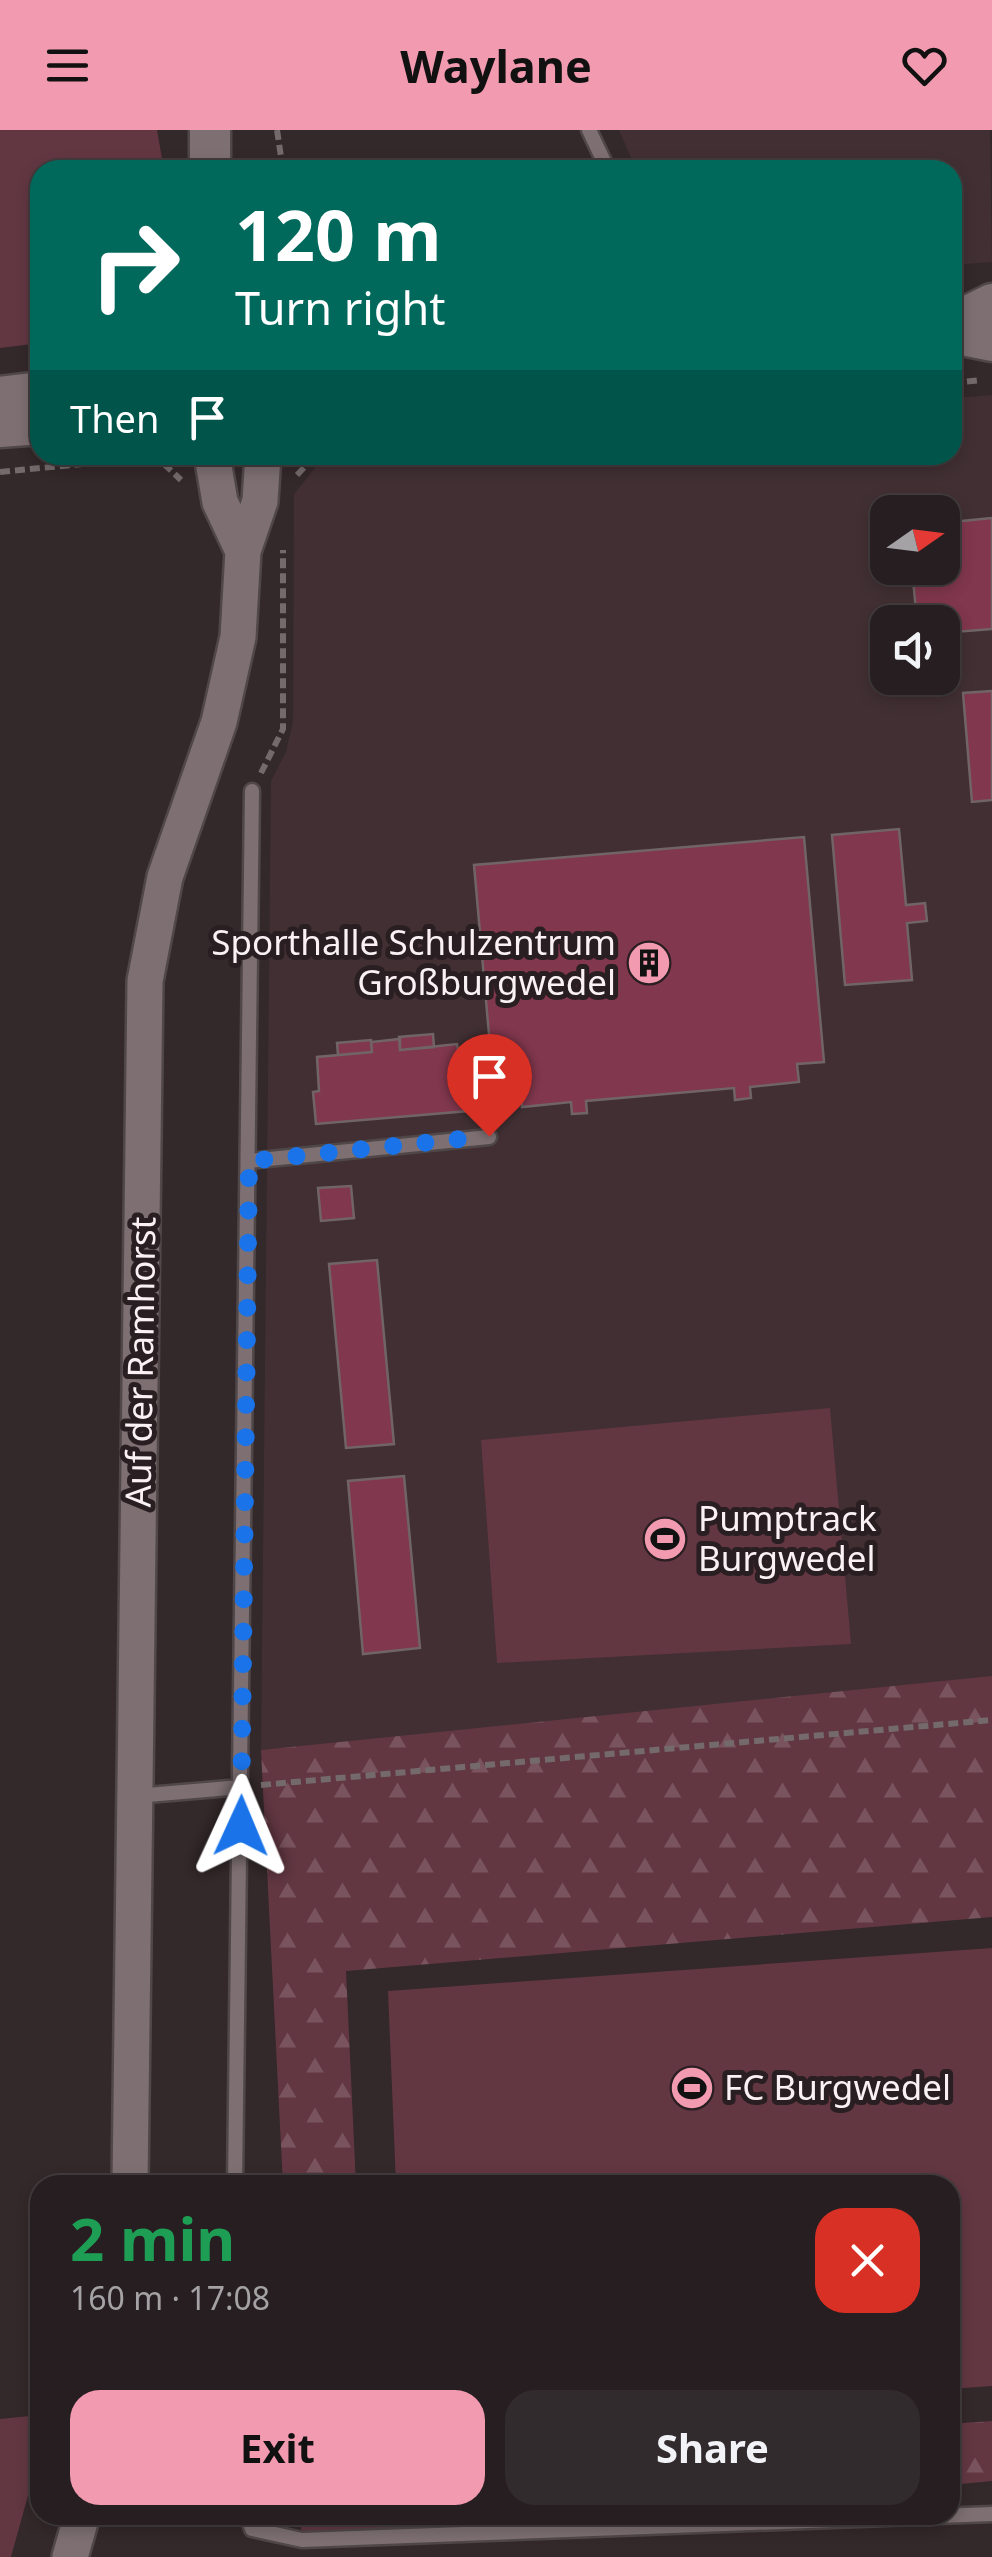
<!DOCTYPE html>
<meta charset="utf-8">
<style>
:root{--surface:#261e20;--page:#322b2d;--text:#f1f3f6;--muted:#a4a2a5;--line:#423c3e;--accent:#f29ab0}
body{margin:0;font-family:"Noto Sans",sans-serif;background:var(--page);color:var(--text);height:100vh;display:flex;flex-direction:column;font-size:38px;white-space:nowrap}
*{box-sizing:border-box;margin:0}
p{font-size:32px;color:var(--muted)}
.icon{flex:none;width:55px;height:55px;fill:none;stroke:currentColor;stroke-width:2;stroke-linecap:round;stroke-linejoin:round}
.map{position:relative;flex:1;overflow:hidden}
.details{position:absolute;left:30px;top:2045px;width:930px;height:350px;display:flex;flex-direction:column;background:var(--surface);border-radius:30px;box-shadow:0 5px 15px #0003,0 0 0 2px var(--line)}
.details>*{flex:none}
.hud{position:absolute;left:30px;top:30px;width:932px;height:305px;border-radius:30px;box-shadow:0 5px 15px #0003,0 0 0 2px var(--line);background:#00695c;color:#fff;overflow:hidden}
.needle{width:65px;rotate:76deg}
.controls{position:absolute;left:870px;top:365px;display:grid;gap:20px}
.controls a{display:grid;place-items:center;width:90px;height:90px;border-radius:20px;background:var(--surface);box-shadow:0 5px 15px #0003,0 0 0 2px var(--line);font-size:50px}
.pin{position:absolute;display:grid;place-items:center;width:85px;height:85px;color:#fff;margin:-102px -42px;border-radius:50% 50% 50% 0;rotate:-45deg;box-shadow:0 0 10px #0007}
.pin .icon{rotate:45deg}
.me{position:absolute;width:110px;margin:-55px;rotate:1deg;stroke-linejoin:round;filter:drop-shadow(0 0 8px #0008)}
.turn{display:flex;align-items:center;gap:35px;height:210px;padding:0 40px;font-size:45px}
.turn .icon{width:130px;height:130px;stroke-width:2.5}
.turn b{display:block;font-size:70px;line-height:85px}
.then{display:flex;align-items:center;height:95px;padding:0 40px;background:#0003;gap:20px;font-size:38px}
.round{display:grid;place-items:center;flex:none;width:105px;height:105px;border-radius:30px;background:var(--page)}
.overview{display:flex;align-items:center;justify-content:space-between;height:170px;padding:0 40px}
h1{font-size:60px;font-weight:700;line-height:75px;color:#1e9e55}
.action{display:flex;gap:20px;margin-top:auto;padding:20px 40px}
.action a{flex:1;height:115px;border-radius:30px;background:var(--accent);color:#111;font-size:40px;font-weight:700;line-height:115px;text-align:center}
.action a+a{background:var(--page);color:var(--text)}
header{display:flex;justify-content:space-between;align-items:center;height:130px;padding:0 40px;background:var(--accent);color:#111;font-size:45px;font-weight:700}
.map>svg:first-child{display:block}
.built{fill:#412f33;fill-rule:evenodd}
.green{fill:#623742}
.forest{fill:url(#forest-firs)}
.building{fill:#81374d;stroke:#716466;stroke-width:2.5}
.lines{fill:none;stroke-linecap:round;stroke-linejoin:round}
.service-casing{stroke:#504749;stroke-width:19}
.tertiary-casing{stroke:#504749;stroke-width:40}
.secondary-casing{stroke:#504749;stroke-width:45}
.path{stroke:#746a6c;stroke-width:6;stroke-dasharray:10 5;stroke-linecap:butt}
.service{stroke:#7d6f72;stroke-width:14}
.tertiary{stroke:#7d6f72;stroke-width:35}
.secondary{stroke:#7d6f72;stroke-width:40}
.route{stroke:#1a73e8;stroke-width:18;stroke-dasharray:0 32.4}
.labels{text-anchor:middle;stroke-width:10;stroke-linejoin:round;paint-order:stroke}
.poi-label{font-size:35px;fill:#f9f1f3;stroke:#291e21;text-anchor:start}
.street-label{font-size:35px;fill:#f9f1f3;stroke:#291e21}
</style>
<header><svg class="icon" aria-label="menu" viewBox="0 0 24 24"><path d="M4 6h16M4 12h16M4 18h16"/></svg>Waylane<svg class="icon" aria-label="heart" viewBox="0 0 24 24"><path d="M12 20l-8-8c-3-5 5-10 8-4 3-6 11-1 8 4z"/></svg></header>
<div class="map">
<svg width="992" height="2427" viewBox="0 0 992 2427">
<defs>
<pattern id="forest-firs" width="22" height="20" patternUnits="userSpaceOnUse" patternTransform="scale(2.5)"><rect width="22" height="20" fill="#623742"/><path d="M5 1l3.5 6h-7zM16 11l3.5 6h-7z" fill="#79545e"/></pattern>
</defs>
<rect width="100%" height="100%" fill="#33282a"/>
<path class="built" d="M 619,0 L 990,0 L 992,132 L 953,135 L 952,40 L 636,40 Z
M 992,265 L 992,1558 L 261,1620 L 271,651 L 286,622 L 293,591 L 294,364 L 319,333 L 334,325 L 952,325 L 953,268 ZM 888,382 L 942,382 L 942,438 L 888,438 ZM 888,492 L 942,492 L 942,548 L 888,548 Z"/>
<path class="green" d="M 0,0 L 157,0 L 164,40 L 40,40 L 40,213 L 0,218 Z
M 830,1278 L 851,1514 L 497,1533 L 481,1310 Z
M 992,1818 L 992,2256 L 950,2259 L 950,2055 L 396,2055 L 388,1861 Z
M 40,2285 L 40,2322 L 11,2427 L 0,2427 L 0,2289 Z"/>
<path class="forest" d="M 992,1546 L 992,1787 L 346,1841 L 356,2055 L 283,2055 L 261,1620 Z
M 992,2291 L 992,2351 L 950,2355 L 950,2294 Z
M 300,2385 L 597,2385 L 302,2410 Z"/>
<path class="building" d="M 992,388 L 992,499 L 942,503 L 942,492 L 917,492 L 912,438 L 942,438 L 942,393 Z
M 992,561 L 992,670 L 972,672 L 963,563 Z
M 899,699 L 906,775 L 925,773 L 927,791 L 907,793 L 912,850 L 845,855 L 832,705 Z
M 804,707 L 824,932 L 797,934 L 799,952 L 750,957 L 751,968 L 735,970 L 734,958 L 586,971 L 587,983 L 572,984 L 571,972 L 522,977 L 521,958 L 494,961 L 474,735 Z
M 433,904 L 434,917 L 400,920 L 399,907 Z
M 400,909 L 400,920 L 457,914 L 468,981 L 316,994 L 313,962 L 319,961 L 317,927 L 372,922 L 371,912 Z
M 371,910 L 372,922 L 338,925 L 337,913 Z
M 351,1056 L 354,1088 L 321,1091 L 318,1058 Z
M 377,1130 L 394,1314 L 346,1318 L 329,1134 Z
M 404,1346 L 420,1518 L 363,1524 L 348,1351 Z"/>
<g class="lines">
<g class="service-casing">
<path id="service" d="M 589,0 L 608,40
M 249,1031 L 489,1007
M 136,1666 L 241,1657
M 235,2055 L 252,661
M 247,2385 L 252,2399 L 302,2410 L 992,2384"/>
</g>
<g class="tertiary-casing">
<path id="tertiary" d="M 212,325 L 220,372 L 243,421
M 130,2055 L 145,851 L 165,747 L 219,592 L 238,507 L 243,421 L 260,371 L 263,325
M 70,2427 L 82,2385"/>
</g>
<g class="secondary-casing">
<path id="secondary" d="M 210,40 L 210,0
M 952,194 L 992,174
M 952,203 L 992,211
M 0,267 L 40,262
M 0,297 L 40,294"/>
</g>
<path class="path" d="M 277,0 L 283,40
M 952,253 L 981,250
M 0,342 L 133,329 L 163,333 L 181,350
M 297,345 L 316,325
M 261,643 L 283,599 L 283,420
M 261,1655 L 992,1590"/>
<use href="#service" class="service"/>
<use href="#tertiary" class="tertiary"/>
<use href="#secondary" class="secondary"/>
</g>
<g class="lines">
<path class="route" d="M 241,1696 L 249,1031 L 489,1006"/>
</g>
<defs>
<g id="building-disc" transform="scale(2.25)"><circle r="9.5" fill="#f29ab0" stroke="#291e21"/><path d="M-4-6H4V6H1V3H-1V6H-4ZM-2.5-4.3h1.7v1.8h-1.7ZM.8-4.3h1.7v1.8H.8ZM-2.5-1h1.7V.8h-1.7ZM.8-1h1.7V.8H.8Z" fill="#111"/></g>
<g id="stadium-disc" transform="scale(2.25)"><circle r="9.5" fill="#f29ab0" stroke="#291e21"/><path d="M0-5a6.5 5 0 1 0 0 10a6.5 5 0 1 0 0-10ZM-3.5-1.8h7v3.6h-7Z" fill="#111"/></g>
</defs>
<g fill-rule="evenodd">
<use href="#building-disc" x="649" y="833"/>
<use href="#stadium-disc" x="665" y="1409"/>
<use href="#stadium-disc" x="692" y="1958"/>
</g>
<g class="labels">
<g class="poi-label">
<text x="616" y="825" text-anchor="end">Sporthalle Schulzentrum<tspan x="616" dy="40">Großburgwedel</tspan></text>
<text x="698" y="1401">Pumptrack<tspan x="698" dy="40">Burgwedel</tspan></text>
<text x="724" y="1970">FC Burgwedel</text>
</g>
<g class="street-label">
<text transform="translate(141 1232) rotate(-89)" y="12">Auf der Ramhorst</text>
</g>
</g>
</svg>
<div class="controls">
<a><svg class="needle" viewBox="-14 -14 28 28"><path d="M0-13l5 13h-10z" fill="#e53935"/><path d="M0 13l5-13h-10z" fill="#a4a2a5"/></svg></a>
<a><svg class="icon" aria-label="sound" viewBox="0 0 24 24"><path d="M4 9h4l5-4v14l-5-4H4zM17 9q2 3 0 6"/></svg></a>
</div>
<div class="pin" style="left:489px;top:1006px;background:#d93025"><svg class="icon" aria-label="arrive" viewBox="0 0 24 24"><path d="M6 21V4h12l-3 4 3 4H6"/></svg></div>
<svg class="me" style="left:241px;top:1696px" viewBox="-20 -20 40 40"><path d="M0-17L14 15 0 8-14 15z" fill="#1a73e8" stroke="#fff" stroke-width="4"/></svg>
<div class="hud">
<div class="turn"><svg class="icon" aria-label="right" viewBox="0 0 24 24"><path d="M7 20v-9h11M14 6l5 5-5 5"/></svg><div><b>120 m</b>Turn right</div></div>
<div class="then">Then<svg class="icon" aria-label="arrive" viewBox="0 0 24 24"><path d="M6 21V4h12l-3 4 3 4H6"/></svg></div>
</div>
<section class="details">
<div class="overview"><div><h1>2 min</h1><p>160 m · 17:08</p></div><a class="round" style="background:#d93025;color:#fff"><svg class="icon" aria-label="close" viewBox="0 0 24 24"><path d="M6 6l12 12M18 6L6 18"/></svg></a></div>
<div class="action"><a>Exit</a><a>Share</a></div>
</section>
</div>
